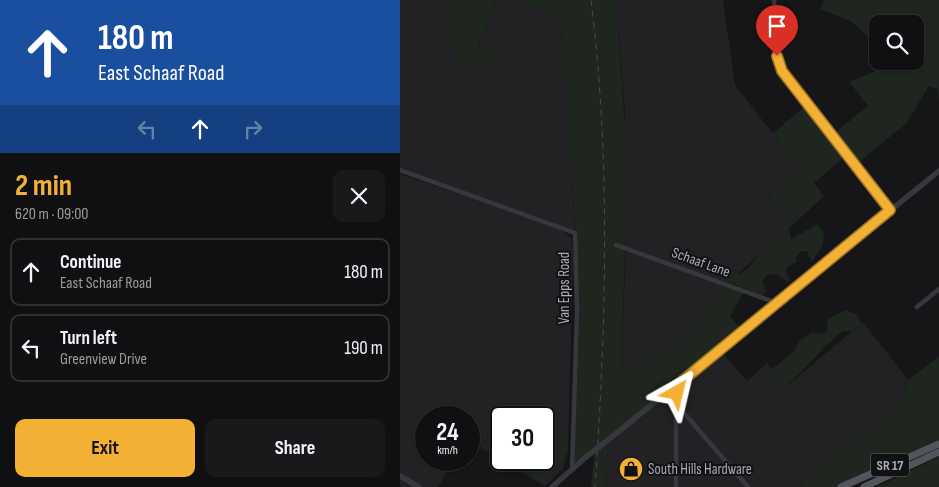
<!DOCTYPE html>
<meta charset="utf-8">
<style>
:root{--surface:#101012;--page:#19191b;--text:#f1f3f6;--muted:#9c9d9f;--line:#303032;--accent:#f2b134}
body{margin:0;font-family:"Sofia Sans Condensed",sans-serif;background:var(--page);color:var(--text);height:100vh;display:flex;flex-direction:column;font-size:19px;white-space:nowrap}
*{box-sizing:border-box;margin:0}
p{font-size:16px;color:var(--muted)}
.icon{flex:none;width:28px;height:28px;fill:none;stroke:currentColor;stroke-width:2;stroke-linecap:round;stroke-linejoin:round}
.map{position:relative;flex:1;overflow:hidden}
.panel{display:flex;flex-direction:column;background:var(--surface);width:400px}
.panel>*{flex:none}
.top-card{background:#1a4fa0;color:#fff;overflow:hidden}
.buttons{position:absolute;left:469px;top:15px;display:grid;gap:10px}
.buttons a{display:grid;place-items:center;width:55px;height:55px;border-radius:10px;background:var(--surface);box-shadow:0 1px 4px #0004,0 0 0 1px var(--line);font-size:25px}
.speed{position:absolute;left:15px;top:406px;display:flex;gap:10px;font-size:25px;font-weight:700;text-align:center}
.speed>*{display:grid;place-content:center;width:65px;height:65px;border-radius:50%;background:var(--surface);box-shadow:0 1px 4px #0004,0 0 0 1px var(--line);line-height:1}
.speed small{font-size:12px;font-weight:400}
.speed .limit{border:2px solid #111;border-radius:8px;background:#fff;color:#111}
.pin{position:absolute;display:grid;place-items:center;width:42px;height:42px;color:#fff;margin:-51px -21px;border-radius:50% 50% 50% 0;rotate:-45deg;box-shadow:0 0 5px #0007}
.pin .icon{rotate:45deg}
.me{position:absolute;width:55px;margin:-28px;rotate:37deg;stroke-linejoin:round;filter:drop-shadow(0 0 4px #0008)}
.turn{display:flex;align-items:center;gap:18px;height:105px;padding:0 15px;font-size:22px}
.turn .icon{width:65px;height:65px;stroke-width:2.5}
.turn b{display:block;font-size:35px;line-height:42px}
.lanes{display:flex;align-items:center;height:48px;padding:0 15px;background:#0003;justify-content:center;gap:25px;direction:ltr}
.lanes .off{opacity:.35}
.round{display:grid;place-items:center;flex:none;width:52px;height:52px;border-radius:10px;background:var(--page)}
.headline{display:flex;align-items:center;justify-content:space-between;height:85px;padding:0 15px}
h1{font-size:30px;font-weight:700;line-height:38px;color:var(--accent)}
.button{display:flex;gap:10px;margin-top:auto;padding:10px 15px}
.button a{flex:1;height:58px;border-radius:10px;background:var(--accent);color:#111;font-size:20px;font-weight:700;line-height:58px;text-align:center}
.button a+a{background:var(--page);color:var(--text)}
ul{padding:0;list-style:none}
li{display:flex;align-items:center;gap:15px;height:68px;margin:0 10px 8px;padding:0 5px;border:2px solid var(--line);border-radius:10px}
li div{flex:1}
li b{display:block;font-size:19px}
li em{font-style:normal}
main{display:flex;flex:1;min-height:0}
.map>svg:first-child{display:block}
.built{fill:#222225}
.green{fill:#1e261f}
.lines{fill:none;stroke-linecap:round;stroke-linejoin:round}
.minor{stroke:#37383d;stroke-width:4.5}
.tertiary{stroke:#37383d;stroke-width:5.5}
.primary{stroke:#53555c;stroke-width:7}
.rail{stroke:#4a4c52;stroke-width:1;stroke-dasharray:6 5;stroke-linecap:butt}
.tertiary-bridge{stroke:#37383d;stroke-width:5.5}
.route-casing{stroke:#9d7322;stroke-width:12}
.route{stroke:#f2b134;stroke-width:9}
.labels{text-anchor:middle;stroke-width:4;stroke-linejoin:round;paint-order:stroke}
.shield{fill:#111113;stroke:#7b7e86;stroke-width:1}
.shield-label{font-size:14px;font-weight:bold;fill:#a8adb8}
.street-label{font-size:15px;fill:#a8adb8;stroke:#111113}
.poi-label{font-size:15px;fill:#a8adb8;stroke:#111113;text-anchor:start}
</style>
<main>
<section class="panel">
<div class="top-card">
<div class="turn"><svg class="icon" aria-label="ahead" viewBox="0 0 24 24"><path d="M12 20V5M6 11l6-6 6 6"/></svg><div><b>180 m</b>East Schaaf Road</div></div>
<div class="lanes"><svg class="icon off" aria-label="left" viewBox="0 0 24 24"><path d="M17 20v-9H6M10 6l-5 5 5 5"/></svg><svg class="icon" aria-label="ahead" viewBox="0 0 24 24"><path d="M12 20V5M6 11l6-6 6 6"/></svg><svg class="icon off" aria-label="right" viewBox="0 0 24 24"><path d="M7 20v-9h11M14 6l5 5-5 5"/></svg></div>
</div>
<div class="headline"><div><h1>2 min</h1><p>620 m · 09:00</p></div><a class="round"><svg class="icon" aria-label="close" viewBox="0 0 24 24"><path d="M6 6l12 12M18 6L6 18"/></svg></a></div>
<ul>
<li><svg class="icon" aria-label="ahead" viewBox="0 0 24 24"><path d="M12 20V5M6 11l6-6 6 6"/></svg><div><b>Continue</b><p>East Schaaf Road</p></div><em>180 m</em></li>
<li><svg class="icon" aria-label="left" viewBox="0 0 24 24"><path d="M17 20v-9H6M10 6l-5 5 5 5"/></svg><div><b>Turn left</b><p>Greenview Drive</p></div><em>190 m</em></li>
</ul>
<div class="button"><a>Exit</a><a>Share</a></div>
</section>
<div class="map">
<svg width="539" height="487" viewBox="0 0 539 487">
<rect width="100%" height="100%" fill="#161618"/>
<path class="built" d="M 0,0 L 52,0 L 47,15 L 74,61 L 95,0 L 110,0 L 154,15 L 162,36 L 167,87 L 175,233 L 0,170 Z
M 216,0 L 323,0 L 335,85 L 399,167 L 368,195 L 396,222 L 325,285 L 296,331 L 225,378 L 221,370 L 226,249 L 225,112 Z
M 0,174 L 161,229 L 171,238 L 173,250 L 168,450 L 163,468 L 145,486 L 102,460 L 144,460 L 144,418 L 101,418 L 101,460 L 69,440 L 69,418 L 26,418 L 26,460 L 54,460 L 38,487 L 0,487 Z
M 463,322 L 508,380 L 502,403 L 400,483 L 402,487 L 206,487 L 208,440 L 320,350 L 347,381 L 367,363 L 387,386 Z"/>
<path class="green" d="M 52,0 L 95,0 L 78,48 L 104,58 C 89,78 72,69 52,62 L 54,53 L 47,15 Z
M 110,0 L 216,0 L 228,168 L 221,370 L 225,377 L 296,331 L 325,285 L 344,292 L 330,316 L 343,331 L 208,440 L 206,487 L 191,487 L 195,451 L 172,470 L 177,311 L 176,238 L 162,36 L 154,15 Z
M 424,0 L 539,0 L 539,103 L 538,89 L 529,86 L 506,124 L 455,165 L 447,155 L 414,183 L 424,196 L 396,222 L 368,195 L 399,167 L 373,133 L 408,104 L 432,135 L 468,106 L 449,82 L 480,69 L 478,61 L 515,61 L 515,24 L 478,24 L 477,60 L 469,38 L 451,21 L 420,9 Z
M 418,224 L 424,234 L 423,244 L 412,262 L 407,251 L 401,251 L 396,257 L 397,262 L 388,266 L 385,271 L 390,278 L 388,282 L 376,274 L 367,275 L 362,282 L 366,291 L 362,295 L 328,282 L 326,279 L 330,271 L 338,275 L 348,269 L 360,253 L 372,244 L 382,227 L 388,226 L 391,239 Z
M 446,310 L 458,315 L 461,324 L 451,332 L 443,331 C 421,347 407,369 386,386 L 372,369 L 393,352 L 400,340 L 412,332 L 424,334 L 427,331 L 428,319 Z
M 539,357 L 539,444 L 441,487 L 402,487 L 400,483 L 502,403 L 508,380 Z
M 158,432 C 160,434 162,435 164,437 C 176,448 152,475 143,482 L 94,458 L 90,453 L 90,441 L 94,439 L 101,442 L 101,460 L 144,460 L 153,447 Z
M 539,457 L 539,487 L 477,487 Z"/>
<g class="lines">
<path class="minor" d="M 374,0 L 377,56 L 382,71 L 490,210
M 0,170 L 175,233 L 177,311 L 172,470
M 216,245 L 377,303
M 517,307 L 539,289
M 278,406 L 348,487
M 276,487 L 276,386"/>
<path class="tertiary" d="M 208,440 L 539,171
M 0,476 L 19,487
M 152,487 L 186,457"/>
<path class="primary" d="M 441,487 L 539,444
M 464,487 L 539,452"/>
<path class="rail" d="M 191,0 C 211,159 206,327 195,487"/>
<path class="tertiary-bridge" d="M 186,457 L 208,440"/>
</g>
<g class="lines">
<g class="route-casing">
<path id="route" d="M 277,393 L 276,386 L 490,210 L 382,71 L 377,56"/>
</g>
<use href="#route" class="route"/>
</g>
<defs>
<g id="shop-disc" transform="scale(1.25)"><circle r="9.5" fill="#f2b134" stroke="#111113"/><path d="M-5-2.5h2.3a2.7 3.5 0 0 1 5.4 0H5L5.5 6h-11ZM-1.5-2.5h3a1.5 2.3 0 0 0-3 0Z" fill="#111"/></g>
</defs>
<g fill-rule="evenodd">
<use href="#shop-disc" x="231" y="469"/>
</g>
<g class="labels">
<rect class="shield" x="471" y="453.5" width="38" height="23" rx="4"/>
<g class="shield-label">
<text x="490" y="470">SR 17</text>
</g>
<g class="street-label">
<text transform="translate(301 262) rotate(20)" y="5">Schaaf Lane</text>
<text transform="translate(164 288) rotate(-90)" y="5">Van Epps Road</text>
</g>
<g class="poi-label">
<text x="248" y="474">South Hills Hardware</text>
</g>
</g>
</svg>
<div class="buttons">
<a><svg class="icon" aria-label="search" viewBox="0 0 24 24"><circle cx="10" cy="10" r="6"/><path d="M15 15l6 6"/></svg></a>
</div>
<div class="speed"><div>24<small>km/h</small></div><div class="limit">30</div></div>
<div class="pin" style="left:377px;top:56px;background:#d93025"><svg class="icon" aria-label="arrive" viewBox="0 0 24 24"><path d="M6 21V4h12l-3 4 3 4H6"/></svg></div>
<svg class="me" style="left:277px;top:393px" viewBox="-20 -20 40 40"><path d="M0-17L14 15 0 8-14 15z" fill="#f2b134" stroke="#fff" stroke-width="4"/></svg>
</div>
</main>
